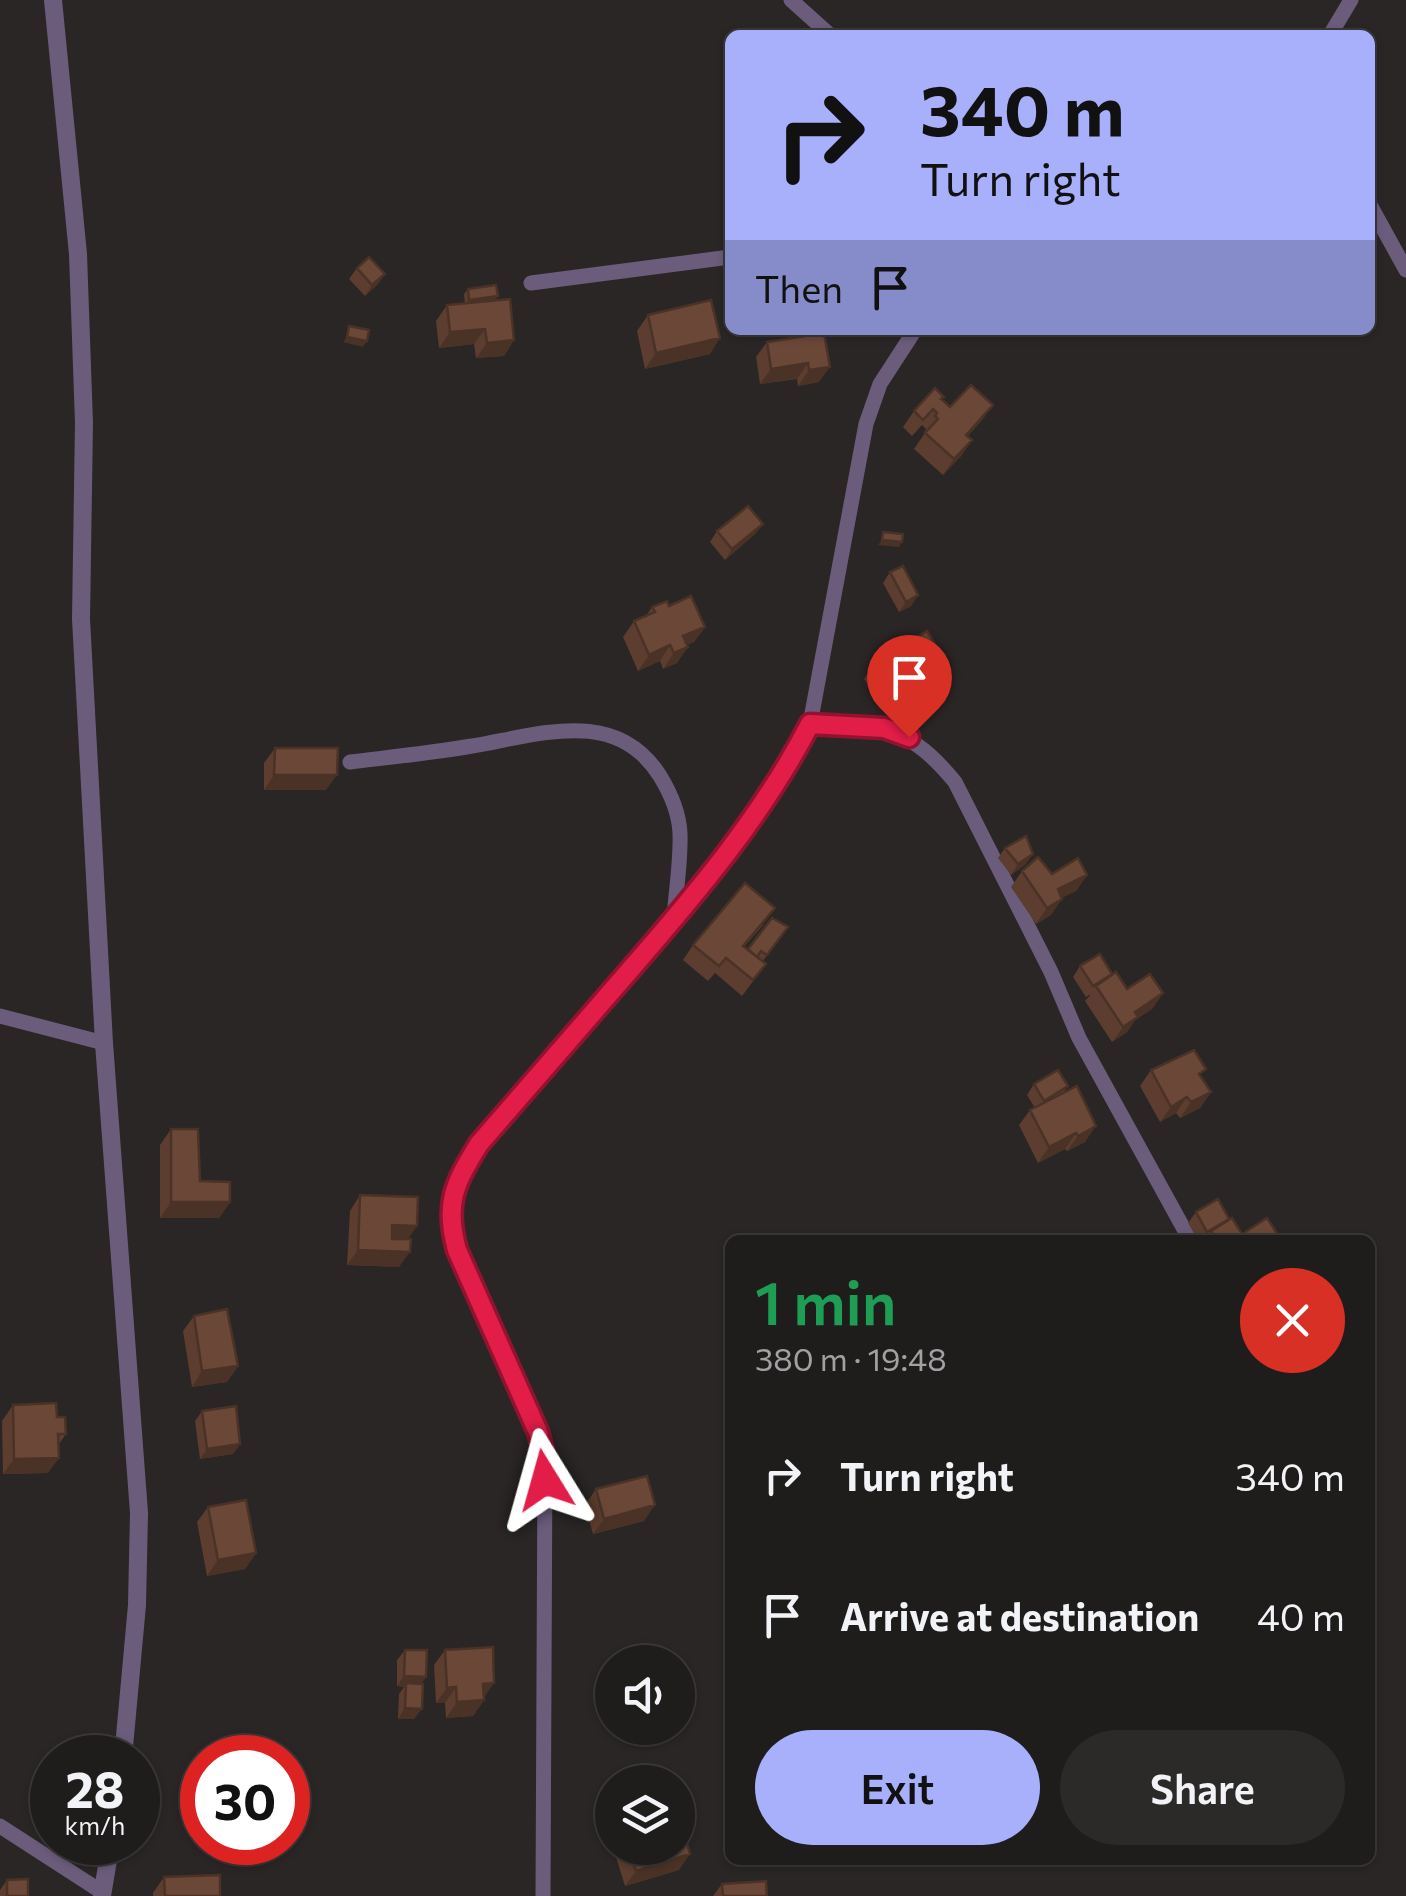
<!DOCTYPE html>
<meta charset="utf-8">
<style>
:root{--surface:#1f1c1c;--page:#2c2929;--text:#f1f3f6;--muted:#a1a1a3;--line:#3c3a3b;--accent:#a8b0fc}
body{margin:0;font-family:Commissioner,sans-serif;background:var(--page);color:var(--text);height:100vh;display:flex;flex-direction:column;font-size:38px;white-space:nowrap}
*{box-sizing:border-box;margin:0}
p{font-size:32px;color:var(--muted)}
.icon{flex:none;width:55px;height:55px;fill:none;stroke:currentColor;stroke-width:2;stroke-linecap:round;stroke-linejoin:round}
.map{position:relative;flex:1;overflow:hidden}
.sheet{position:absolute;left:725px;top:1235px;width:650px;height:630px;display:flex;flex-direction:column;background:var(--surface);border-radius:15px;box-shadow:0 2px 8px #0004,0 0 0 2px var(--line)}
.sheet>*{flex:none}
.hud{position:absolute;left:725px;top:30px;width:650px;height:305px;border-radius:15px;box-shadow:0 2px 8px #0004,0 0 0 2px var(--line);background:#a8b0fc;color:#111;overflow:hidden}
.buttons{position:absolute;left:595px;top:1645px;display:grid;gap:20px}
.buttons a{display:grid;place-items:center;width:100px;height:100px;border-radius:50%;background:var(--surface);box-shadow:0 2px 8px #0004,0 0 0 2px var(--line);font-size:50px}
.speed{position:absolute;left:30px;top:1735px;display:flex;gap:20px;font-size:50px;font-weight:700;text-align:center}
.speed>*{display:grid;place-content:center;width:130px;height:130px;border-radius:50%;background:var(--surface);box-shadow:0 2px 8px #0004,0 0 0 2px var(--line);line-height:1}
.speed small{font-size:25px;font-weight:400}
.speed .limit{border:15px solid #d22;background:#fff;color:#111}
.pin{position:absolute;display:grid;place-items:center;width:85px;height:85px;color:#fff;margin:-102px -42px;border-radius:50% 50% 50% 0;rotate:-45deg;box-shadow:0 0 10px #0007}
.pin .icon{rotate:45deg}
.me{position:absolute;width:110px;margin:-55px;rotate:352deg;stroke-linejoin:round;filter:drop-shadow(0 0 8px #0008)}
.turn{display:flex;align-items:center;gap:35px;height:210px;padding:0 30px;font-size:45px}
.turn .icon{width:130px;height:130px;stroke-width:2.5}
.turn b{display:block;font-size:70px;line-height:85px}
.then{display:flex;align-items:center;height:95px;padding:0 30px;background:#0003;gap:20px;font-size:38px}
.round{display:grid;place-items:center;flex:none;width:105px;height:105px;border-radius:52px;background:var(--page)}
.headline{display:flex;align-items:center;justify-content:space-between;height:170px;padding:0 30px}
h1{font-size:60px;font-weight:600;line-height:75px;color:#1e9e55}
.primary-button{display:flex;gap:20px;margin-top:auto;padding:20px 30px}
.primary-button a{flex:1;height:115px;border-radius:60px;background:var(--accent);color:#111;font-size:40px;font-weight:600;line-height:115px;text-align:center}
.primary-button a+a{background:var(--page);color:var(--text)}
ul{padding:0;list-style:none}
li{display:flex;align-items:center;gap:30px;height:140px;padding:0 30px}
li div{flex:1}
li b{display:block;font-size:38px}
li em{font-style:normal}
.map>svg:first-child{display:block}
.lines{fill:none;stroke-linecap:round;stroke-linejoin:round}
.minor{stroke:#6b5c7c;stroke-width:15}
.tertiary{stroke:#6b5c7c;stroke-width:18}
.wall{fill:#5c3d2f}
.shaded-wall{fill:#4b3226}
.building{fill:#6b4737;stroke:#4b3226;stroke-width:2.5}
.route-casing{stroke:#92132f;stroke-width:25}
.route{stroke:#e11d48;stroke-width:18}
</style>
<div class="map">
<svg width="1406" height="1896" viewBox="0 0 1406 1896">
<rect width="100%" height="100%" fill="#292625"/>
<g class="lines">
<path class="minor" d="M 791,0 L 830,35
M 1330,35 L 1351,0
M 1370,205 L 1406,270
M 531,283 L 730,257
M 810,724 C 882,727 906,723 955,782 L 1051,972 L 1079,1038 L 1190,1240
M 350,762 C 391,757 431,753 472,746 C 539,735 616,706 660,776 C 671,794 679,812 680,833 C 681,861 676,890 674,918
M 0,1016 L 104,1043
M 0,1826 L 102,1892
M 543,1896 L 545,1458 L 528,1405 L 457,1250 C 444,1203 455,1183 479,1144 L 674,919 L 785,772 L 810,724 L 866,424 L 880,384 L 915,330"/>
<path class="tertiary" d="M 53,0 L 78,254 L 84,423 L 81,619 L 104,1043 L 139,1513 L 137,1605 L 123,1758
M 102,1896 L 111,1842"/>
</g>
<path class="wall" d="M 357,268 L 385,274 L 378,284 L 365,296 L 349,279 Z
M 468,289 L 498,296 L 495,300 L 514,340 L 504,356 L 476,358 L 474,344 L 439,348 L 436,321 L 447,305 L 465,304 L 464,294 Z
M 648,315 L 710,354 L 645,369 L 637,331 Z
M 824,333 L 819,382 L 798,386 L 797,379 L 760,384 L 756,357 L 767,342 Z
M 942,400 L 950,407 L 993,405 L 982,420 L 968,436 L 972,440 L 961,456 L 943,475 L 914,449 L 925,433 L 924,432 L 926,429 L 922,425 L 912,436 L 903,427 L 914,411 Z
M 763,524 L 755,534 L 725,560 L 710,542 L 717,531 Z
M 890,572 L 918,595 L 911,606 L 899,612 L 883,583 Z
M 669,606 L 705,627 L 694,642 L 687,645 L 677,663 L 663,669 L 660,661 L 638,671 L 623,637 L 634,621 L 646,616 L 652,607 Z
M 892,645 L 932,672 L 927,675 L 917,693 L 904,701 L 898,692 L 880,704 L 864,679 L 875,663 L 882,659 Z
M 275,748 L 326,790 L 264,790 L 264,763 Z
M 1005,848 L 1026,864 L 1011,875 L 998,858 Z
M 1022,871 L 1052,874 L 1087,875 L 1076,891 L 1061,898 L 1051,915 L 1036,924 L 1011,887 Z
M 764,924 L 744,947 L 748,949 L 788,927 L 762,962 L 766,964 L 742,996 L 715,973 L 708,981 L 683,960 L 693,945 Z
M 1080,966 L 1112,974 L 1127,989 L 1163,993 L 1152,1009 L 1135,1020 L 1127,1032 L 1112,1042 L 1085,1001 L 1091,994 L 1086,997 L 1073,977 Z
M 1151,1070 L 1201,1076 L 1211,1092 L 1200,1108 L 1180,1118 L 1176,1113 L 1160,1122 L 1140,1086 Z
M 1034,1084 L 1068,1086 L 1063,1093 L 1085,1142 L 1067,1151 L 1065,1149 L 1038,1163 L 1019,1125 L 1030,1110 L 1035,1108 L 1027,1095 Z
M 171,1129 L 200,1181 L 230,1202 L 219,1218 L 160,1218 L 160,1145 Z
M 360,1195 L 399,1267 L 347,1265 L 350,1211 Z
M 1196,1212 L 1229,1220 L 1242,1234 L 1280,1238 L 1279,1240 L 1198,1240 L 1188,1223 Z
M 194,1316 L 238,1366 L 227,1382 L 192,1387 L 183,1331 Z
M 13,1405 L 57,1417 L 66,1434 L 59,1444 L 48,1473 L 3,1474 L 2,1421 Z
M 202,1411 L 240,1444 L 233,1454 L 200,1459 L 195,1421 Z
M 596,1489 L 644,1521 L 593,1534 L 585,1505 Z
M 208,1507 L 256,1553 L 245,1569 L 207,1576 L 197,1522 Z
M 405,1650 L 421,1684 L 414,1719 L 398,1719 L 399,1694 L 404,1687 L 397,1686 L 397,1660 Z
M 445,1650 L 484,1698 L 484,1700 L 473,1716 L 446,1718 L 445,1703 L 436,1703 L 434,1665 Z
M 620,1848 L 629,1848 L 679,1870 L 625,1886 L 615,1854 Z
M 164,1877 L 220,1896 L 153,1896 L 153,1893 Z
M 7,1880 L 28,1896 L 0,1896 L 0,1890 Z
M 722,1884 L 767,1896 L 713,1896 Z"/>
<path class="shaded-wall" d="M 385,274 L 378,284 L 365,296 L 372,285 Z
M 498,296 L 494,302 L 465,305 L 469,300 Z
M 485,329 L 474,344 L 439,348 L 450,332 Z
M 347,337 L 367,341 L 363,347 L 343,342 Z
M 720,338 L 710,354 L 645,369 L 656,353 Z
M 514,340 L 504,356 L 476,358 L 487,343 Z
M 808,363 L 797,379 L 760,384 L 771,369 Z
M 830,367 L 819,382 L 798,386 L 809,370 Z
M 993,405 L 982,420 L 955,450 L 966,435 Z
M 972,440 L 961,456 L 943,475 L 954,459 Z
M 763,524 L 755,534 L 725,560 L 732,549 Z
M 882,540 L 902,542 L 899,547 L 878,545 Z
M 918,595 L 911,606 L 899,612 L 906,602 Z
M 705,627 L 694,642 L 672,652 L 683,636 Z
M 670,645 L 660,661 L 638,671 L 649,655 Z
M 688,647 L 677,663 L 663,669 L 674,653 Z
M 943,657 L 932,672 L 912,685 L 923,669 Z
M 909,676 L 898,692 L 880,704 L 890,688 Z
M 928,677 L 917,693 L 904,701 L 915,685 Z
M 274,775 L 337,775 L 326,790 L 264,790 Z
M 1033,854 L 1026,864 L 1011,875 L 1018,864 Z
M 1087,875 L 1076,891 L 1047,905 L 1058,889 Z
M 1062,899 L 1051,915 L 1036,924 L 1047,908 Z
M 1163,993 L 1152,1009 L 1135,1020 L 1127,1032 L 1112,1042 L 1135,1012 Z
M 1211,1092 L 1200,1108 L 1180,1118 L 1191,1102 Z
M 1187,1097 L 1176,1113 L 1160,1122 L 1171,1107 Z
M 1096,1126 L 1085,1142 L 1067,1151 L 1078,1136 Z
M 1076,1133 L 1065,1149 L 1038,1163 L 1049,1147 Z
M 171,1202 L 230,1202 L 219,1218 L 160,1218 Z
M 392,1225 L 417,1226 L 406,1242 L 381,1241 Z
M 358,1250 L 410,1252 L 399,1267 L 347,1265 Z
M 238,1366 L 227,1382 L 192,1387 L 202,1371 Z
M 240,1444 L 233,1454 L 200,1459 L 207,1449 Z
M 59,1458 L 48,1473 L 3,1474 L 14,1459 Z
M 655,1505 L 644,1521 L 593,1534 L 604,1519 Z
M 256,1553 L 245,1569 L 207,1576 L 218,1560 Z
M 404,1676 L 426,1677 L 419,1687 L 406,1683 L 404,1687 L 397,1686 Z
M 494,1683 L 483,1699 L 483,1684 Z
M 456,1687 L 445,1703 L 436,1703 L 447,1688 Z
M 484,1700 L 473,1716 L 446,1718 L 457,1702 Z
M 405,1708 L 422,1709 L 414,1719 L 398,1719 Z
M 690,1854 L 679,1870 L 625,1886 L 636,1871 Z"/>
<path class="building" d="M 369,257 L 385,274 L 372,285 L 357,268 Z
M 496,285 L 498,296 L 469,300 L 468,289 Z
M 510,299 L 514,340 L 487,343 L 485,329 L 450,332 L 447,305 Z
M 711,300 L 720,338 L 656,353 L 648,315 Z
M 349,326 L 369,330 L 367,341 L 347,337 Z
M 824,333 L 830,367 L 809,370 L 808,363 L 771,369 L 767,342 Z
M 971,385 L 993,405 L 966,435 L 972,440 L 954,459 L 925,433 L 938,419 L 935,416 L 937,413 L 933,409 L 923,420 L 914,411 L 935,388 L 944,397 L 941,399 L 950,407 Z
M 748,506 L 763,524 L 732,549 L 717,531 Z
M 883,532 L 903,534 L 902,542 L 882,540 Z
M 903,566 L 918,595 L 906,602 L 890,572 Z
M 691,596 L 705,627 L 683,636 L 688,647 L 674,653 L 670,645 L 649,655 L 634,621 L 655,612 L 652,607 L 667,601 L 669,606 Z
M 927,631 L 943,657 L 923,669 L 928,677 L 915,685 L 909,676 L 890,688 L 875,663 L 895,650 L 892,645 L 906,636 L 910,641 Z
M 275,748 L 338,748 L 337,775 L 274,775 Z
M 1026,836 L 1033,854 L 1018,864 L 1005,848 Z
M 1038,857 L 1052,874 L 1078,858 L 1087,875 L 1058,889 L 1062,899 L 1047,908 L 1022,871 Z
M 745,883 L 775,908 L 743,946 L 766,964 L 753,980 L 726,958 L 719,966 L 693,945 Z
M 772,918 L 788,927 L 767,955 L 761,951 L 757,957 L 748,949 Z
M 1100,954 L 1112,974 L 1093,986 L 1080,966 Z
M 1116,972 L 1127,989 L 1150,974 L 1163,993 L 1135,1012 L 1138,1017 L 1123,1027 L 1096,986 Z
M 1194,1050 L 1206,1069 L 1199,1074 L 1211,1092 L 1191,1102 L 1187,1097 L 1171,1107 L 1151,1070 Z
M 1058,1070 L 1068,1086 L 1044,1101 L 1034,1084 Z
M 1077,1086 L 1096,1126 L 1078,1136 L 1076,1133 L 1049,1147 L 1030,1110 Z
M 171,1129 L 198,1129 L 200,1181 L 230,1182 L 230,1202 L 171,1202 Z
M 360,1195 L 418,1197 L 417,1226 L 392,1225 L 392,1239 L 411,1239 L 410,1252 L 358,1250 Z
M 1218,1199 L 1229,1219 L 1207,1232 L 1196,1212 Z
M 1232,1218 L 1242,1234 L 1267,1218 L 1280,1238 L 1277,1240 L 1217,1240 L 1211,1231 Z
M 227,1309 L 238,1366 L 202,1371 L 194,1316 Z
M 56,1403 L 57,1417 L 65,1417 L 66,1434 L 58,1434 L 59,1458 L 14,1459 L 13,1405 Z
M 236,1406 L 240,1444 L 207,1449 L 202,1411 Z
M 647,1476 L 655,1505 L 604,1519 L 596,1489 Z
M 246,1500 L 256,1553 L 218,1560 L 208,1507 Z
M 493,1647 L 494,1683 L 483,1684 L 484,1700 L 457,1702 L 456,1687 L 447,1688 L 445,1650 Z
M 405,1650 L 427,1650 L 426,1677 L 404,1676 Z
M 406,1683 L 423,1684 L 422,1709 L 405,1708 Z
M 681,1822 L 690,1854 L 636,1871 L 629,1848 L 678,1848 L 678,1823 Z
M 220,1875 L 220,1896 L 165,1896 L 164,1877 Z
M 28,1879 L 28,1896 L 7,1896 L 7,1880 Z
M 766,1881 L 767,1896 L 723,1896 L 722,1884 Z"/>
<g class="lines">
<g class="route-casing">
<path id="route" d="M 545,1480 L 545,1458 L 538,1432 L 457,1250 C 444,1203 455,1183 479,1144 C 529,1086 580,1028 630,970 C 696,894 763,815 810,724 L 884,728 L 909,737"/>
</g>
<use href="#route" class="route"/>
</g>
</svg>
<div class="buttons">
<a><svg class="icon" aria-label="sound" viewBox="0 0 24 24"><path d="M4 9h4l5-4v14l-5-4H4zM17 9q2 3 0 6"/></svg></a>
<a><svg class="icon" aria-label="layers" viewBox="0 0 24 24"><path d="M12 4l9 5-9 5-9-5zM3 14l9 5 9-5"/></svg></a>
</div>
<div class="speed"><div>28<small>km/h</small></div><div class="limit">30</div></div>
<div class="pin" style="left:909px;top:737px;background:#d93025"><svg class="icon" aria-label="arrive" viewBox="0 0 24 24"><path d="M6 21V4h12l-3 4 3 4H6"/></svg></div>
<svg class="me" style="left:545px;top:1480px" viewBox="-20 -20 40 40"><path d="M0-17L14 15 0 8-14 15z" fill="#e11d48" stroke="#fff" stroke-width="4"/></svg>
<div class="hud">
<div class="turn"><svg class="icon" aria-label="right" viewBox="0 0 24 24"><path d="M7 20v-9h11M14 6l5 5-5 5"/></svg><div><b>340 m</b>Turn right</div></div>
<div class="then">Then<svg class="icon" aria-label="arrive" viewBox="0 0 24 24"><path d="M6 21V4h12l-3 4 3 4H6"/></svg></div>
</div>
<section class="sheet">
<div class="headline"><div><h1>1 min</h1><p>380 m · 19:48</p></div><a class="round" style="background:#d93025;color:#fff"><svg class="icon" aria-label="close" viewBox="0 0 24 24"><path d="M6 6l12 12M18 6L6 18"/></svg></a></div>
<ul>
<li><svg class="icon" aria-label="right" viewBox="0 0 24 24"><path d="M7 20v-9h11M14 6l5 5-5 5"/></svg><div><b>Turn right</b></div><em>340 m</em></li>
<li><svg class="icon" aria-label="arrive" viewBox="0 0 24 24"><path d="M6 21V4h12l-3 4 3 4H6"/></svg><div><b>Arrive at destination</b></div><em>40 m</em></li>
</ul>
<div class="primary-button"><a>Exit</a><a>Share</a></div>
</section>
</div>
